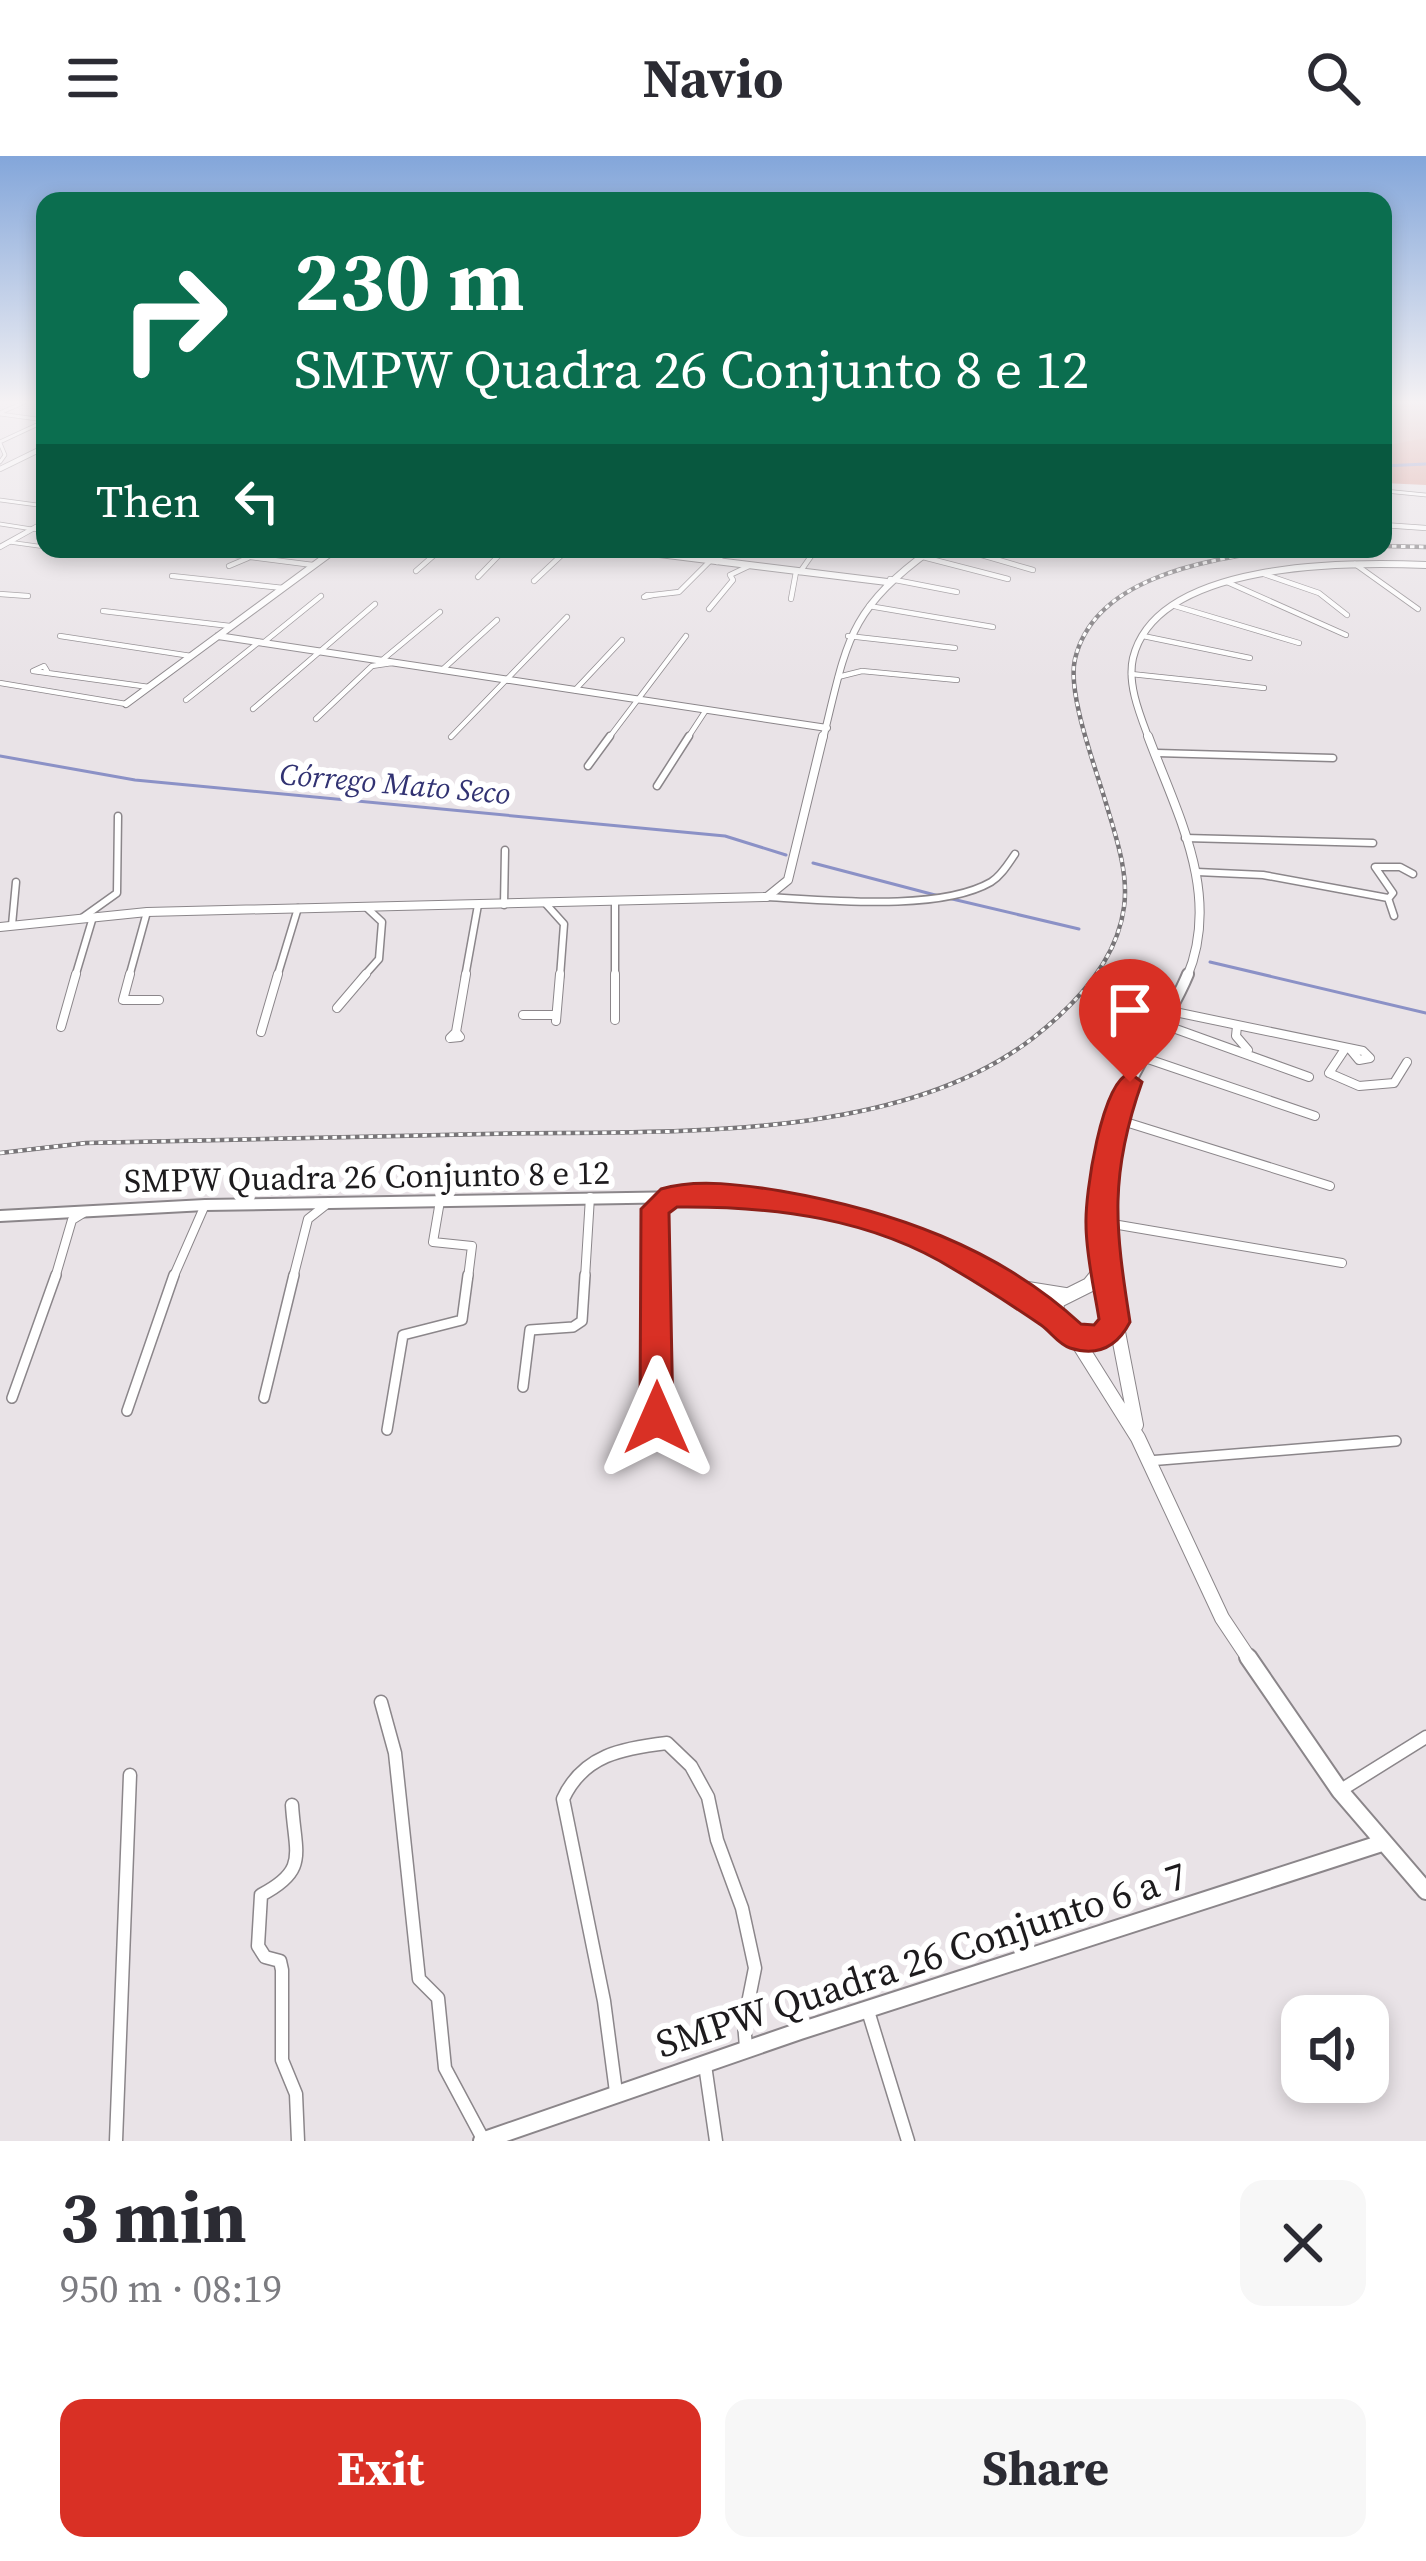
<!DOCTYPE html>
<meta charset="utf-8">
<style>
:root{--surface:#fff;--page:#f7f7f7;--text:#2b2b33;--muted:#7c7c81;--accent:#d93025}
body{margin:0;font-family:"Source Serif 4",serif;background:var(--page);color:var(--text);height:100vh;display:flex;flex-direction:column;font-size:45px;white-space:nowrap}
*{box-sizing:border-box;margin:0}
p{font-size:39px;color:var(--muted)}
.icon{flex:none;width:66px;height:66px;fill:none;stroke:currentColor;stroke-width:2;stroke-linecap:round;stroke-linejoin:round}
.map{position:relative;height:1985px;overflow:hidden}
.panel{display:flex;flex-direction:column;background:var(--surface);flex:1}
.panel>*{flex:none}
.banner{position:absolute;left:36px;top:36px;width:1356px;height:366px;border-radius:24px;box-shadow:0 6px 18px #0003;background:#0b6e4f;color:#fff;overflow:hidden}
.controls{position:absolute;left:1281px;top:1839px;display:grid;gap:24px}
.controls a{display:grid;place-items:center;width:108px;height:108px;border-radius:24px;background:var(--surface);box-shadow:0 6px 18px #0003;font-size:60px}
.pin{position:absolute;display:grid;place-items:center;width:102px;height:102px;color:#fff;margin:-123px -51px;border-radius:50% 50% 50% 0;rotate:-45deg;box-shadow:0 0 12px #0007}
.pin .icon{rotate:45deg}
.me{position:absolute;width:132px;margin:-66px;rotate:0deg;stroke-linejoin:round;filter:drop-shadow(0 0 9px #0008)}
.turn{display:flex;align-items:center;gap:42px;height:252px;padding:0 60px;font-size:54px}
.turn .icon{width:156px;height:156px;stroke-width:2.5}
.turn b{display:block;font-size:84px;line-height:102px}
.then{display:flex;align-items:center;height:114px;padding:0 60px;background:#0003;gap:24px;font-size:45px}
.round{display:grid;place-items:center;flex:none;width:126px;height:126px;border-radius:24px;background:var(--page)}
.headline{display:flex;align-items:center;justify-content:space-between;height:204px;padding:0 60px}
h1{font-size:72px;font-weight:700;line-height:90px}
.button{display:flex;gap:24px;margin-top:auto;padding:24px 60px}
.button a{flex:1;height:138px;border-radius:24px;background:var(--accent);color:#fff;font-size:48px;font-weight:700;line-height:138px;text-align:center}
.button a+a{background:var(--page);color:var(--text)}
header{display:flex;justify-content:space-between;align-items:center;height:156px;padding:0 60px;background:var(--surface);font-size:54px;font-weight:700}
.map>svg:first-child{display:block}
.green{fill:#dba69e}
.forest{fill:#db9c93}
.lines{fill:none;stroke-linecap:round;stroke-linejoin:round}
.stream{stroke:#8b91c6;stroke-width:3}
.street-far5-casing{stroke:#8b868a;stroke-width:4.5}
.street-far4-casing{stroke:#8b868a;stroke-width:6}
.street-far3-casing{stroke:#8b868a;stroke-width:9}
.street-far2-casing{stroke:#8b868a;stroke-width:10}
.street-far1-casing{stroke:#8b868a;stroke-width:12}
.street-casing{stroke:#8b868a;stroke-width:15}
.secondary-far5-casing{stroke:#8b868a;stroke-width:6}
.secondary-far4-casing{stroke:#8b868a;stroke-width:8}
.secondary-far3-casing{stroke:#8b868a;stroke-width:10}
.secondary-far2-casing{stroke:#8b868a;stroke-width:14}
.secondary-far1-casing{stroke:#8b868a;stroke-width:16}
.secondary-casing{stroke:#8b868a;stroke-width:20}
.street-far5{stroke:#fff;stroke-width:3}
.street-far4{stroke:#fff;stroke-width:4.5}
.street-far3{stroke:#fff;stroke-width:6}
.street-far2{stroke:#fff;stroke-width:8}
.street-far1{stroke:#fff;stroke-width:9}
.street{stroke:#fff;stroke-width:12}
.secondary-far5{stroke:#fff;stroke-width:4.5}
.secondary-far4{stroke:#fff;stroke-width:6}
.secondary-far3{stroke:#fff;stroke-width:8}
.secondary-far2{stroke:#fff;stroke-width:10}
.secondary-far1{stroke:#fff;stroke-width:14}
.secondary{stroke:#fff;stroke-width:16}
.rail-casing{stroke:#787578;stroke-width:4.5}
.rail{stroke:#fff;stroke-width:3;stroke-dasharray:4.5;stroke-linecap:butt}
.route{fill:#d93025;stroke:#8d1f18;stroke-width:3}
.labels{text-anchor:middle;stroke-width:12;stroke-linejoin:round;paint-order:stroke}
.far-water-label{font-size:30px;font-style:italic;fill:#313272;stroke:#fff}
.street-label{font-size:33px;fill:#1d1b1d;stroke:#fff}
.near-street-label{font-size:39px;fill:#1d1b1d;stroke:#fff}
</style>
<header><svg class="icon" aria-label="menu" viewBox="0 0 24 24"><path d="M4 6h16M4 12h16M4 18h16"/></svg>Navio<svg class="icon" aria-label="search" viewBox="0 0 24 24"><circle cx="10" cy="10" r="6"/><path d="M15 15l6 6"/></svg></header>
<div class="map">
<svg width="1426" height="1985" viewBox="0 0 1426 1985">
<rect width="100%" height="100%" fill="#e9e3e7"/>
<path class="green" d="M 1383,246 L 1426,246 L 1426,326 L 1383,323 Z"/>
<path class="forest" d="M 1426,282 L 1426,329 L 1383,327 L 1383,290 Z"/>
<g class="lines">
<path class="stream" d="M 1383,310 L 1426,308
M 0,600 L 135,624 L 725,680 L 786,699
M 813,707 L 939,740
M 948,742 L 1079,773
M 1210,806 L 1426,857"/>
<g class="street-far5-casing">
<path id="street-far5" d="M 0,257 L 25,246
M 0,258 L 44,264
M 0,286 L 45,265
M 0,287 L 5,299 L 0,306
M 39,304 L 45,305
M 1385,335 L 1426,339
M 0,344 L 45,350
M 0,368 L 45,375
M 9,386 L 45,391
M 61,393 L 81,396
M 283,393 L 308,396
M 373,393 L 387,393
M 944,393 L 953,396
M 961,393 L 971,396
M 204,395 L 210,396"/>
</g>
<g class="street-far4-casing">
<path id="street-far4" d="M 61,393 L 104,399
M 283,393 L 328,398
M 373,393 L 387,393
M 944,393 L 954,396
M 961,393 L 1033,414
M 204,395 L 313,409
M 919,400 L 1008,423
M 717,406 L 727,393
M 1355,408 L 1418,453
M 229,410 L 248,402
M 416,415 L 441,393
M 800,416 L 816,393
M 1264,418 L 1319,437 L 1347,459
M 172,420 L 283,432
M 478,421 L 505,393
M 890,423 L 957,436
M 534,425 L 568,393
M 1227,426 L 1346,479
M 0,438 L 28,440
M 647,439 L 653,439 L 644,441 Z
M 653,439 L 679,436 L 710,405
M 791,443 L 796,416
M 869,450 L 993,471
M 1175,450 L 1299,487
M 709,453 L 733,424 L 730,419 L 749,410
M 103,455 L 230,470
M 60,480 L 191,500
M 848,480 L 955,492
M 1143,480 L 1250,502
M 263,487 L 321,440
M 381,505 L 440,456
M 442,514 L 497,464
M 47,515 L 44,510 L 33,515 L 149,531
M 1131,518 L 1264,532
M 838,521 L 862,515 L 957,524
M 0,527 L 126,548
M 575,534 L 622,484
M 186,544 L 259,486
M 253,553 L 375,448
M 316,563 L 372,510 L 392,507
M 451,581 L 567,461
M 608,583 L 686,480
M 687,583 L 706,554"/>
</g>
<g class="street-far3-casing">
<path id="street-far3" d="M 1157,597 L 1333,602
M 588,610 L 610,580
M 657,630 L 689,580
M 1185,682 L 1373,687
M 1197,716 L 1263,719 L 1388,742 L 1394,760
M 767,741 C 826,744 939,756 991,726 C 1001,720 1008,708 1015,698
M 1389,742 L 1393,737 L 1375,711 L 1400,711 L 1413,718
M 615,746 L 615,821
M 546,748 L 564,768 L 560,821
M 504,749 L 505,694
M 82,762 L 117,737 L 118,660
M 12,769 L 16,726
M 75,821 L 93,761
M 129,821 L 147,756
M 277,821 L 298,752
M 363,821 L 379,803 L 382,766 L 366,751
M 465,821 L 478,749"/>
</g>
<g class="street-far2-casing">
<path id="street-far2" d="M 130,818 L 123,844 L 159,844
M 615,818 L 615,864
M 337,852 L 366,818
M 1170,855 L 1363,895 L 1370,902 L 1359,904 L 1350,893
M 523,859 L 556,859
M 556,865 L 560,818
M 1162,868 L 1309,921
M 1237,870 L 1236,880 L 1248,894
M 61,871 L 76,818
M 261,876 L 278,818
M 456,876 L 460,881 L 450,882 Z
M 456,876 L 466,818
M 1345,893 L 1329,917 L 1359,930 L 1394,927 L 1407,906
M 1142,901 L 1315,960
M 1116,963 L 1330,1030
M 440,1045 L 433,1086 L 472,1090 L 468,1122
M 655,1053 L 656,1122
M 1101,1066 L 1342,1107
M 55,1122 L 72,1064 L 85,1056
M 173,1122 L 205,1049
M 293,1122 L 308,1063 L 327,1048
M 585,1122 L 590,1041"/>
</g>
<g class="street-far1-casing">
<path id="street-far1" d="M 656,1119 L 657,1261
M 523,1231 L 530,1174 L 573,1171 L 582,1165 L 585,1119
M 12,1242 L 56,1119
M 264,1242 L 294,1119
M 127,1255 L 174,1119
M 387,1274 L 403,1179 L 462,1164 L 468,1119
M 1148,1305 L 1396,1285"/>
</g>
<g class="street-casing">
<path id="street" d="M 381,1546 L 395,1597 L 419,1823 L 438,1842 L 445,1912 L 483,1983
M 1341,1634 L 1426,1581
M 292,1649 C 295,1698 309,1714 261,1739 L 258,1790 L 265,1801 L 280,1805 L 282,1814 L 282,1904 L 296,1938 L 298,1985
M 868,1855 L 908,1985
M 705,1909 L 716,1985
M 616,1936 L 604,1845 L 563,1643 C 583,1599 623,1592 667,1587 L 691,1610 L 708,1641 L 717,1684 L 742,1752 L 755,1812 L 744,1867 L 746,1891
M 116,1985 L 130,1619"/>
</g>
<g class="secondary-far5-casing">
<path id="secondary-far5" d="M 0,313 L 45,291
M 1383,369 L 1426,372
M 0,391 L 45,366
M 619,393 L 642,396
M 332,396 L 336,393
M 928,396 L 932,393"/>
</g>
<g class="secondary-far4-casing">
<path id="secondary-far4" d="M 619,393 L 887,426
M 218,480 L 827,572
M 126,548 L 336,393
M 823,583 C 847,486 847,455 932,393
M 1149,583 C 1140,559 1127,528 1133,502 C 1157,404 1349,406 1426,409"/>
</g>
<g class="secondary-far3-casing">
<path id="secondary-far3" d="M 1148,580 C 1177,658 1222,738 1187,821
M 0,771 L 147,756 L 767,741 L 788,724 L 823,580"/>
</g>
<g class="secondary-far2-casing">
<path id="secondary-far2" d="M 0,1060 L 205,1049 L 746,1040 C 844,1052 907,1074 993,1122
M 1095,1122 L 1107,1108
M 1107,1122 C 1100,1062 1099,1001 1122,944 C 1140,900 1170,862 1188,818"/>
</g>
<g class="secondary-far1-casing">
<path id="secondary-far1" d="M 987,1119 L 1074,1180 L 1138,1282 L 1222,1462 L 1250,1504
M 1107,1119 L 1136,1269
M 1015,1131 L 1065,1139
M 1056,1163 L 1057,1145 L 1089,1129 L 1097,1119
M 1074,1180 L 1101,1182 L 1113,1169"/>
</g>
<g class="secondary-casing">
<path id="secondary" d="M 1248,1501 L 1340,1635 L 1426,1735
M 482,1985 L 800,1875 L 1382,1687"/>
</g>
<use href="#street-far5" class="street-far5"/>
<use href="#street-far4" class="street-far4"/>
<use href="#street-far3" class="street-far3"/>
<use href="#street-far2" class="street-far2"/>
<use href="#street-far1" class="street-far1"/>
<use href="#street" class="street"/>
<use href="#secondary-far5" class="secondary-far5"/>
<use href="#secondary-far4" class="secondary-far4"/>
<use href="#secondary-far3" class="secondary-far3"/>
<use href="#secondary-far2" class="secondary-far2"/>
<use href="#secondary-far1" class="secondary-far1"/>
<use href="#secondary" class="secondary"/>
<g class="rail-casing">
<path id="rail" d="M 1383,390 L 1426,391
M 0,997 L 86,987 C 219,984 353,981 486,978 C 654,974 893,990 1033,882 C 1074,850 1117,805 1124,751 C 1129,716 1115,678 1105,644 C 1095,610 1067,537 1075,503 C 1095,419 1211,404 1280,393"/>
</g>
<use href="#rail" class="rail"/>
</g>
<linearGradient id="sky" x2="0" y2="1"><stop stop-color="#83a6da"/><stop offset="0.47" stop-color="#f5f2f4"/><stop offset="1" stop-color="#f5f2f4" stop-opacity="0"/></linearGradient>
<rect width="1426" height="524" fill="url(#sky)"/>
<path class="route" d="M 1130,917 L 1142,926 C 1109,1019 1115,1071 1130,1166 C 1117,1191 1098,1201 1070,1192 C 1058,1188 1051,1176 1041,1169 C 1013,1150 984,1131 955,1114 C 872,1062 773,1050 677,1051 L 669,1057 L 673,1262 L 668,1272 L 657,1276 L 645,1272 L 640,1262 L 641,1053 L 661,1033 C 697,1022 744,1029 781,1035 C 890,1054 998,1091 1081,1168 L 1094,1169 L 1099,1163 C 1094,1132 1086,1099 1086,1068 C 1085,1039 1101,926 1130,917 Z"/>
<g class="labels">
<g class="far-water-label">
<text transform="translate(395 628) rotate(5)" y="10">Córrego Mato Seco</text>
</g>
<g class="street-label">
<text transform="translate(367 1020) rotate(-1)" y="12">SMPW Quadra 26 Conjunto 8 e 12</text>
</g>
<g class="near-street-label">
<text transform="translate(921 1803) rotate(-18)" y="14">SMPW Quadra 26 Conjunto 6 a 7</text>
</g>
</g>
</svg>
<div class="controls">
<a><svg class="icon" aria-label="sound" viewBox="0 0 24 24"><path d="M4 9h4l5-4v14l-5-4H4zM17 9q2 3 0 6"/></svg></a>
</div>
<div class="pin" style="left:1130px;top:926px;background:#d93025"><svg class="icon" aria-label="arrive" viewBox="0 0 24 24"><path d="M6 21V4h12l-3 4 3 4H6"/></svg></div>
<svg class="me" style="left:657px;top:1262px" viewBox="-20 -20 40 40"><path d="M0-17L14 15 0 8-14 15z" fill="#d93025" stroke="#fff" stroke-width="4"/></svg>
<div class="banner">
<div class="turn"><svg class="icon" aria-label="right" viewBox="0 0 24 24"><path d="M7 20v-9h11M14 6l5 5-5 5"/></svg><div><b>230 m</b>SMPW Quadra 26 Conjunto 8 e 12</div></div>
<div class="then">Then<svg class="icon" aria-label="left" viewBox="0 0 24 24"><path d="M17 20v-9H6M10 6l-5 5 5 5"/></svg></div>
</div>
</div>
<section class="panel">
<div class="headline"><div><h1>3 min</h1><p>950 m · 08:19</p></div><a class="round"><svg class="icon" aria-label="close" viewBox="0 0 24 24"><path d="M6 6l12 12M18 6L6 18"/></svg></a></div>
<div class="button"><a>Exit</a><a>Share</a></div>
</section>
